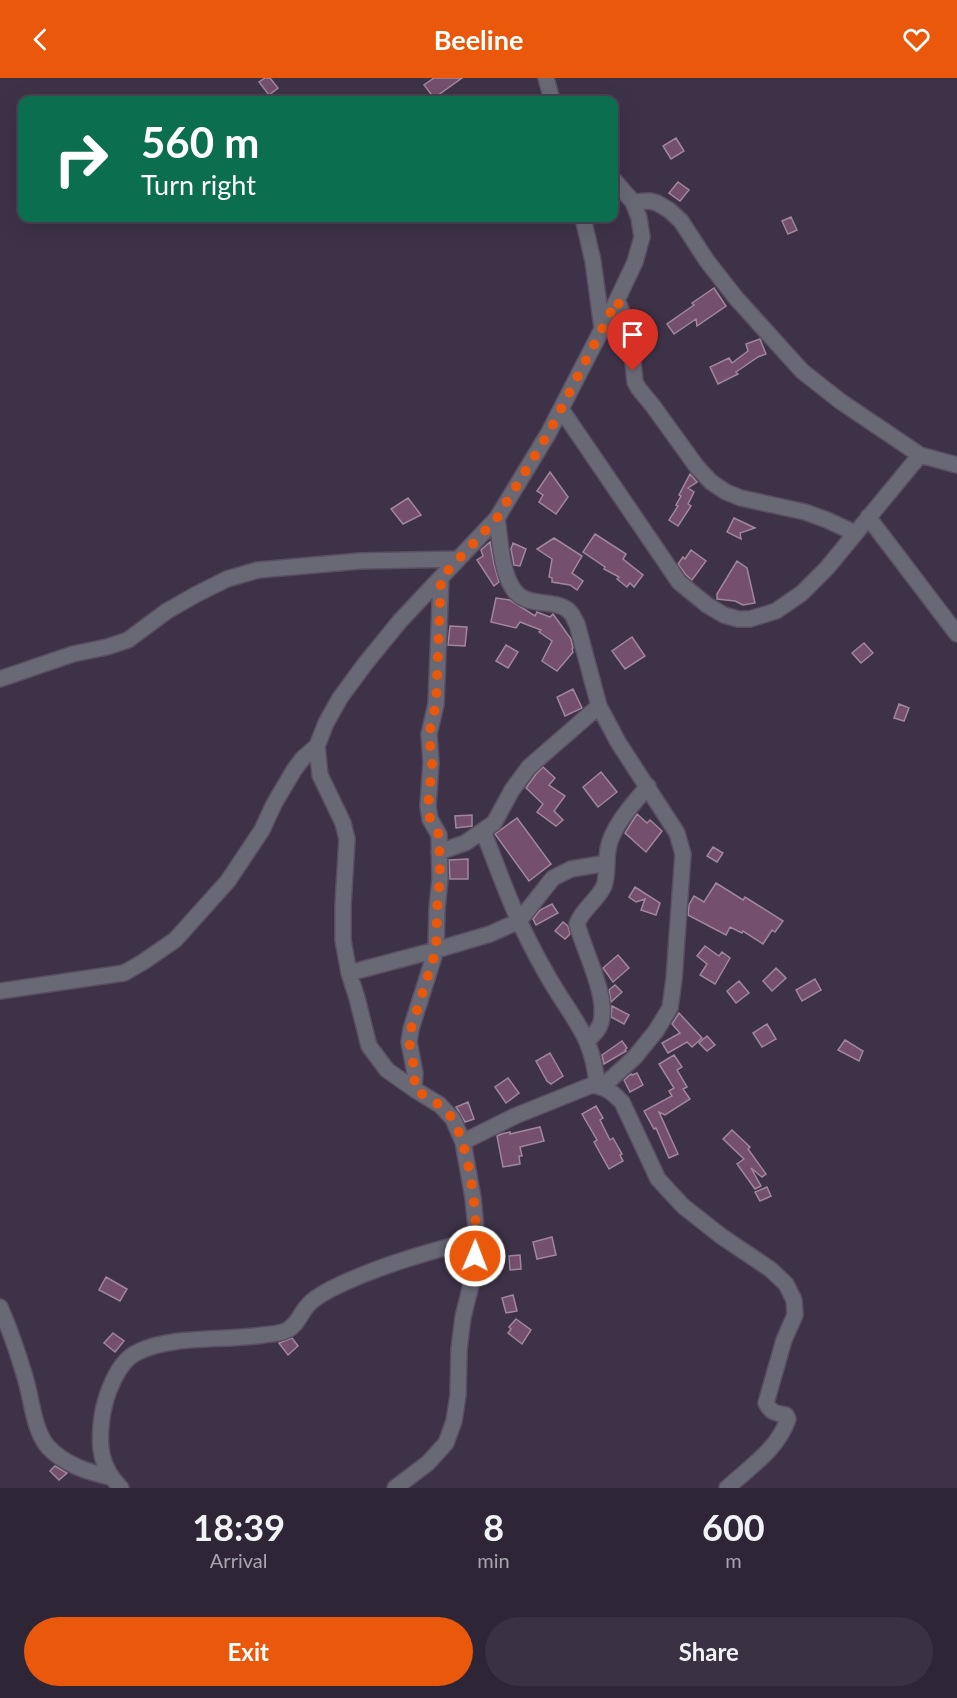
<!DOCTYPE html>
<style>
:root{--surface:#2e2636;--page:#3a3242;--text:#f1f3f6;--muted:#a7a5ad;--line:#494351;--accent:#ea580c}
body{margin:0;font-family:Lato,sans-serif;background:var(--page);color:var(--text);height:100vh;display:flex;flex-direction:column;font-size:22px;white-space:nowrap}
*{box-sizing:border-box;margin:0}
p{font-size:20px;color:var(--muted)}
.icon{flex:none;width:33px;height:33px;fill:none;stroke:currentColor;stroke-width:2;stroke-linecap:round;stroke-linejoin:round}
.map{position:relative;height:1410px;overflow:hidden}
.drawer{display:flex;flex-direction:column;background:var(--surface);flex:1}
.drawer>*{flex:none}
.guide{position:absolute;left:18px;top:18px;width:600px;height:126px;border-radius:12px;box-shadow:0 6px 24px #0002,0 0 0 2px var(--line);background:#0b6e4f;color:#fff;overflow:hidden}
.pin{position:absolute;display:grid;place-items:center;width:51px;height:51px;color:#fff;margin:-62px -26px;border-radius:50% 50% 50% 0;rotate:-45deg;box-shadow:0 0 6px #0007}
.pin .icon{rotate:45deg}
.me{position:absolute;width:66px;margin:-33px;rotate:1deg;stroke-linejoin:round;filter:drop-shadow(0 0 4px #0008)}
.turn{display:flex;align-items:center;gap:21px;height:126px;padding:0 24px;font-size:27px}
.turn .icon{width:78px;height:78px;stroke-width:2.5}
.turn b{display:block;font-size:42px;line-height:51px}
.eta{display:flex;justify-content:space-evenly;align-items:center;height:102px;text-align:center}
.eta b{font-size:36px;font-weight:700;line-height:42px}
.cta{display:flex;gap:12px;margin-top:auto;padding:12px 24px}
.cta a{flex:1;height:69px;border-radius:36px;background:var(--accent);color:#fff;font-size:24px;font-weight:700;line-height:69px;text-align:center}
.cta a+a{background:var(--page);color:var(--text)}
header{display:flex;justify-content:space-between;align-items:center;height:78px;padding:0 24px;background:var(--accent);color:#fff;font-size:27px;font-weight:700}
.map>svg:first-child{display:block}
.building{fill:#744f6e;stroke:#a0879b;stroke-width:1.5}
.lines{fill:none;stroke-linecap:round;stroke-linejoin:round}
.minor-casing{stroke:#594e63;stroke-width:18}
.minor{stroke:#696975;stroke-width:15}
.route{stroke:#ea580c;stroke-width:10;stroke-dasharray:0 18}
</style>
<header><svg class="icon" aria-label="back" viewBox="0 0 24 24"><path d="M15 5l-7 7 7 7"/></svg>Beeline<svg class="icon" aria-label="heart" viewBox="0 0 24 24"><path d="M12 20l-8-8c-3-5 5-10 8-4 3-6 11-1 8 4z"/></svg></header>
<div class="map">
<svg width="957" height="1410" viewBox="0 0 957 1410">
<rect width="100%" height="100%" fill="#3e3248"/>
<path class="building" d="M 265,0 L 270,0 L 278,10 L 269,17 L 259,4 Z
M 434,0 L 462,0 L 434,20 L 424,7 Z
M 676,60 L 684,73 L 671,81 L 663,68 Z
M 678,104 L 689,112 L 680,123 L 669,115 Z
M 791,139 L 797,152 L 788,156 L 782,143 Z
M 714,210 L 726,228 L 697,248 L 696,241 L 674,256 L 667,246 L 694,227 L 692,225 Z
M 760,261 L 766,276 L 758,279 L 736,294 L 738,296 L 718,306 L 710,289 L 729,280 L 732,285 L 748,273 L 746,266 Z
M 550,394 L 568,419 L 556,436 L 539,424 L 543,417 L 537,413 Z
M 690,396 L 697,404 L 688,410 L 694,414 L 688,426 L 691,428 L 678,448 L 669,442 L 678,428 L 676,427 L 681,418 L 679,417 Z
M 408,420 L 421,437 L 403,446 L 391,431 Z
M 734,440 L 755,450 L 740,455 L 741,461 L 727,454 Z
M 595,456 L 626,476 L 623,481 L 643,497 L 634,509 L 630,505 L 627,509 L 617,501 L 619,499 L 604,491 L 605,489 L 583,474 Z
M 554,460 L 582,478 L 572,495 L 583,503 L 577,512 L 570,507 L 552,504 L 552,500 L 549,499 L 552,481 L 537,471 Z
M 490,464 L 494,486 L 499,504 L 494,508 L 477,482 L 483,478 L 481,472 Z
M 513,465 L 526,471 L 520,488 L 514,487 L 511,471 Z
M 691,472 L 706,483 L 692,502 L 686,497 L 678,486 L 683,479 L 685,481 Z
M 737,483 L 747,490 L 755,525 L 743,527 L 735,523 L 717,521 L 717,516 Z
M 496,520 L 510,522 L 535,538 L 537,534 L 550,539 L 553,536 L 571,561 L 573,570 L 572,571 L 573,574 L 557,593 L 542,583 L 552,563 L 539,554 L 541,552 L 520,544 L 516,550 L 491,544 Z
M 450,548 L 467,549 L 465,568 L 448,567 Z
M 632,559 L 645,578 L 625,591 L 612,573 Z
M 864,565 L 873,575 L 861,585 L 852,575 Z
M 506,567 L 518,574 L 508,590 L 496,583 Z
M 573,611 L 582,630 L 565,638 L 557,619 Z
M 899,626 L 909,630 L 904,643 L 894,640 Z
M 543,689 L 555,700 L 549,707 L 565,718 L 554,733 L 563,742 L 556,748 L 537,734 L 543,726 L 526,710 L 536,696 Z
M 601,694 L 617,714 L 598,729 L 583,709 Z
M 637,736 L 647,745 L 650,742 L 662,753 L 646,774 L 625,755 Z
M 472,737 L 472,748 L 456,750 L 455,738 Z
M 517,740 L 551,786 L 529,803 L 495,756 Z
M 713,769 L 723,775 L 717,784 L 707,778 Z
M 468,781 L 468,801 L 450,801 L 449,782 Z
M 716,805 L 743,822 L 745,819 L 783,843 L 775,854 L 772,852 L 763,866 L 743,853 L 742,855 L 730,849 L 726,857 L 688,837 L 689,827 L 694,818 L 704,824 Z
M 635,809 L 660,825 L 656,837 L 641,832 L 645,821 L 636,824 L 629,819 Z
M 552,826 L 558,835 L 536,847 L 533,841 L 540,832 Z
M 563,844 L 568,848 L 570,856 L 565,861 L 555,853 Z
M 705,868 L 719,878 L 722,874 L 730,880 L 715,906 L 700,897 L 707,886 L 697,878 Z
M 618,877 L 629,890 L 613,904 L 603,890 Z
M 776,890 L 786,900 L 772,913 L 763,903 Z
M 815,901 L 821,912 L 802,923 L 796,912 Z
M 739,903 L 749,915 L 736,925 L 727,913 Z
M 615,907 L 622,914 L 611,924 L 609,912 Z
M 612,928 L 629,937 L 624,946 L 611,939 Z
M 679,935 L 702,960 L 692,969 L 687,964 L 668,975 L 662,965 L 680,955 L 672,946 Z
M 767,946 L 776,961 L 762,969 L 753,955 Z
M 707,958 L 715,967 L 707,973 L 699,965 Z
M 845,962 L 863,973 L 859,983 L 838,972 Z
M 622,963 L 627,970 L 625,972 L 626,973 L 604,986 L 602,977 Z
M 550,975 L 563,998 L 551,1006 L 547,1003 L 536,983 Z
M 674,977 L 682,989 L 677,992 L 687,1009 L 683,1011 L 690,1021 L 665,1037 L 659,1034 L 678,1076 L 669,1080 L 656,1050 L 654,1051 L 644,1033 L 672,1018 L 669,1013 L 674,1010 L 659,986 Z
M 637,995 L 643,1007 L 630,1014 L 624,1002 L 631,996 L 632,997 Z
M 508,1000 L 519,1015 L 506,1025 L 495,1009 Z
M 468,1024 L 474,1041 L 465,1044 L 456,1029 Z
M 596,1028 L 603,1040 L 600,1042 L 610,1062 L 613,1060 L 622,1076 L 620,1077 L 623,1083 L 609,1091 L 594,1064 L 597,1062 L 582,1036 Z
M 540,1049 L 544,1063 L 520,1069 L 522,1078 L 519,1078 L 520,1086 L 503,1089 L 497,1058 L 501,1056 L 510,1054 L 510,1056 Z
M 732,1052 L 750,1069 L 748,1071 L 766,1096 L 762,1099 L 751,1090 L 761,1108 L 755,1111 L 737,1086 L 744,1081 L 723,1061 Z
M 767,1109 L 771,1118 L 760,1123 L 755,1114 Z
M 552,1159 L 556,1177 L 537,1181 L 533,1164 Z
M 520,1177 L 521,1191 L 510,1192 L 509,1178 Z
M 106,1199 L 127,1211 L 120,1223 L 99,1212 Z
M 513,1217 L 517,1233 L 506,1235 L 502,1220 Z
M 516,1241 L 531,1252 L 522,1266 L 508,1255 L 511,1251 L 509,1249 Z
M 113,1255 L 124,1263 L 115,1274 L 104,1265 Z
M 292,1260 L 298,1268 L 288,1277 L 279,1265 Z
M 55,1388 L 67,1395 L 59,1402 L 50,1393 Z"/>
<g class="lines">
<g class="minor-casing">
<path id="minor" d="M 546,0 L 552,22
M 633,124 L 650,123 L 657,125 L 669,132 L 681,143 L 707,183 L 736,220 L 802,293 L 840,323 L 920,377 L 957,387
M 583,140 L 593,183 L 602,250
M 617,222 L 627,246 L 631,264 L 635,304 L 639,311 L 653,328 L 697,389 L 711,404 L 726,414 L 741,420 L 805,434 L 827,442 L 855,455
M 561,331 L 679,504 L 707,527 L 724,537 L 738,541 L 750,541 L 776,533 L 802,515 L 827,490 L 920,377
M 868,439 L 957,556
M 497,440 C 500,460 501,491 512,509 C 526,533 554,518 570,534 C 573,537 575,543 577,546 L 599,628 L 618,664 L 677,755 L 683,776 L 674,901 L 670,930 L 656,953 L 634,980 L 602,1009
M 0,601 L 73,576 L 107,569 L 128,562 L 167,533 L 197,516 L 227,501 L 258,492 L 360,483 L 458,481
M 483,753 C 495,783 506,814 519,843 C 530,866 543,891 556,912 C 578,947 594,964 597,1008
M 439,774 L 465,765 L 494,745 L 512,712 L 529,689 L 599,628
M 349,895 L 436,872 L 490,856 L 519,843 L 553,800 L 571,791 L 607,785
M 0,913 L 124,895 L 143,884 L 175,862 L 228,803 L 262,752 L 274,726 L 294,692 L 303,680 L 317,668
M 587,963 C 593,957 599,952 601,944 C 608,917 584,873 577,846 C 582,831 597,823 604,808 C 608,797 606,783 608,771 C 612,748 634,725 648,708
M 414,1011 L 415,995 L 409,964 L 411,951 L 436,872 L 437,831 L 440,800 L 439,757 L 430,741 L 428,728 L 431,685 L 429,656 L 436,626 L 441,500
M 463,1064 L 515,1038 L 592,1007 C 606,1009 612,1014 622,1024 L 658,1101 L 683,1128 L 721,1158 L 770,1191 L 786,1206 L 794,1222 L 795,1237 L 784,1262 L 766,1325 C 771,1335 776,1335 786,1337 L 788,1341 C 778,1371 750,1389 727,1410
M 0,1229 C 10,1252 18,1275 25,1299 C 32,1321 33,1351 48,1369 C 65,1387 88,1394 110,1399
M 121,1410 C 100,1389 98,1368 102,1339 C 105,1319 117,1283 138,1274 C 171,1257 225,1263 263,1257 C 270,1256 279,1256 285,1253 C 297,1249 300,1235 309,1226 C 314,1220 324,1215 331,1211 C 377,1188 428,1174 477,1161
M 395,1410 L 428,1385 L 446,1365 L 454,1343 L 458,1317 L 459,1271 L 463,1239 L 474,1195 L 477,1161 L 473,1120 L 463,1064 L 453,1041 L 440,1027 L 414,1011 L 387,992 L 369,968 L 357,920 L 349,895 L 343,862 L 343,827 L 347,761 L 343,745 L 320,697 L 317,668 L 326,645 L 340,620 L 365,586 L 400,543 L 497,440 L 548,356 L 617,222 L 635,184 L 642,159 L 639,140 L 633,124 L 614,102"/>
</g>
<use href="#minor" class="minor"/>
</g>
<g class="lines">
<path class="route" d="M 475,1178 C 479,1144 470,1071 453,1042 C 444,1027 428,1020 414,1011 L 415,995 L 409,963 L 411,951 L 436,872 L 437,831 L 440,800 L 439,757 L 430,741 L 428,728 L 432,686 L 429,656 L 436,626 L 441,500 L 497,440 L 548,356 L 617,222 C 628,248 632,264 633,293"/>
</g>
</svg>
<div class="pin" style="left:633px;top:293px;background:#d93025"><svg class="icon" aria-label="arrive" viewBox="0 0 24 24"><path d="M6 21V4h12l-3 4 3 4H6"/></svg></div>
<svg class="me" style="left:475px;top:1178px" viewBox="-20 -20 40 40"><circle r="17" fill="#ea580c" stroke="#fff" stroke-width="3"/><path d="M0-11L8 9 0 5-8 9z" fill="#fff"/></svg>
<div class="guide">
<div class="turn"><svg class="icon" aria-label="right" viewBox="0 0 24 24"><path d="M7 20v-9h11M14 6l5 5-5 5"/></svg><div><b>560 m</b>Turn right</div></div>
</div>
</div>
<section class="drawer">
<div class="eta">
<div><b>18:39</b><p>Arrival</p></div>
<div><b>8</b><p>min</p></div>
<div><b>600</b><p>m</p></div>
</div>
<div class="cta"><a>Exit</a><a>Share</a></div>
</section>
